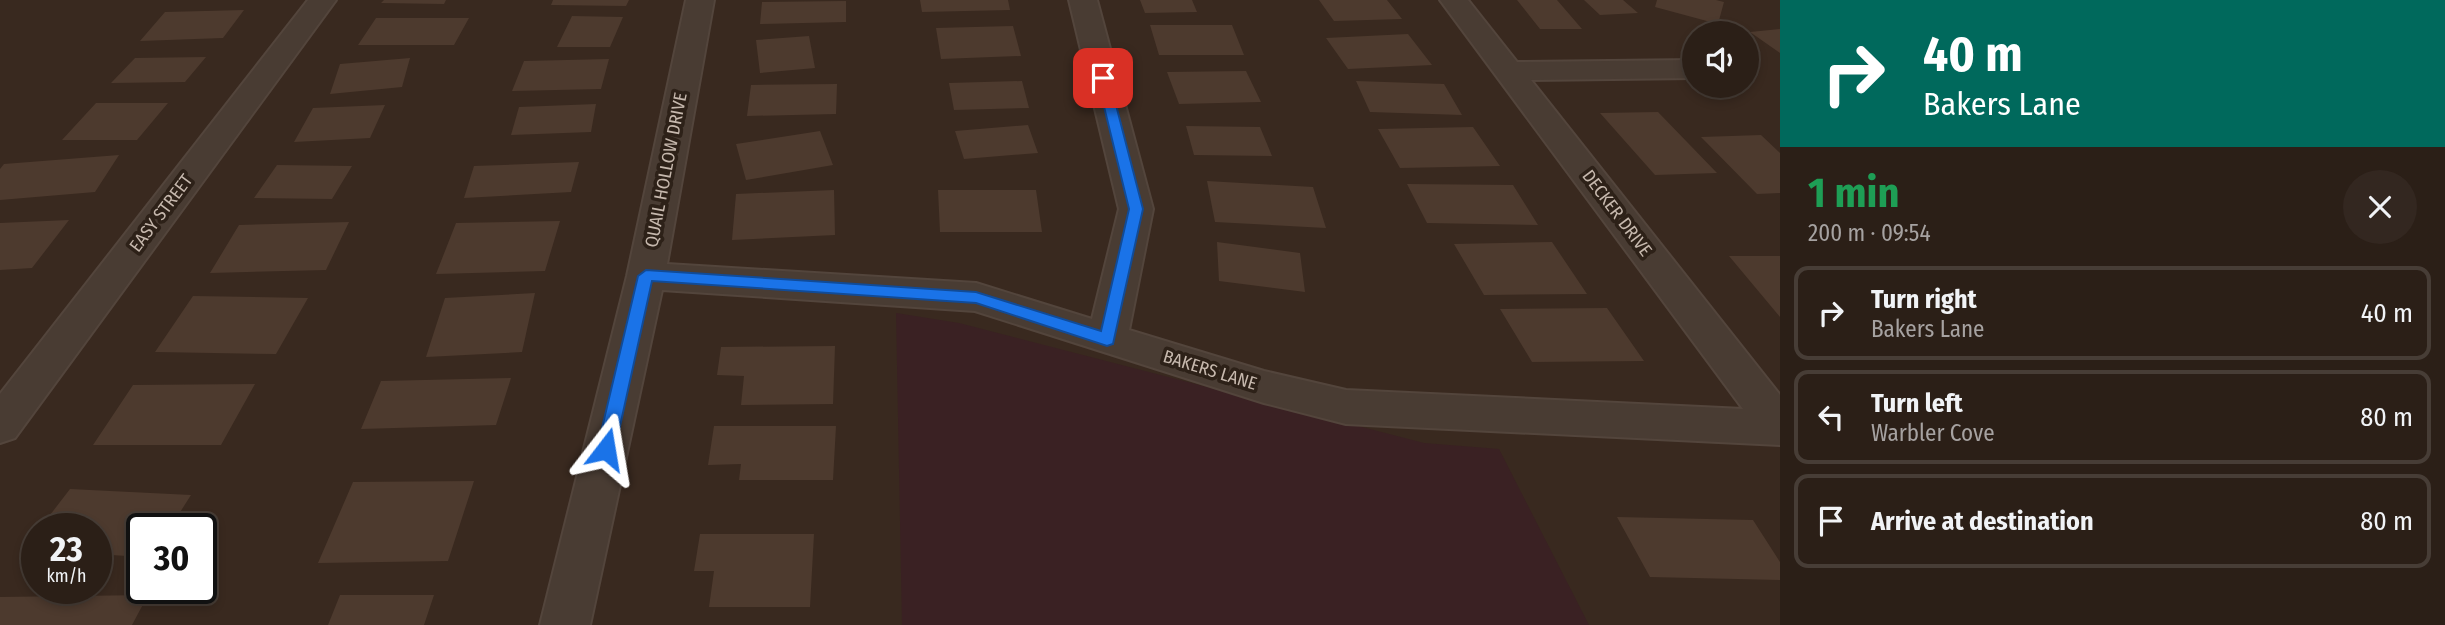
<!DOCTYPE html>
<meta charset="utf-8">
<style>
:root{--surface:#2b1f17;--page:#332720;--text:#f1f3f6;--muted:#a6a2a1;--line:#473d36}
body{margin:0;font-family:"Fira Sans Condensed",sans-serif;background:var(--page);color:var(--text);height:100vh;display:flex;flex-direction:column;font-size:26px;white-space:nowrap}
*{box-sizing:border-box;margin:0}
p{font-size:23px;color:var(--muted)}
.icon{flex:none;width:38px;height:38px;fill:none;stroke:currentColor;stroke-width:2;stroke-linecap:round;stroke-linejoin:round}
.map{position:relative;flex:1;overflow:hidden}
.panel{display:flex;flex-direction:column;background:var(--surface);width:665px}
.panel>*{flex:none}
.guide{background:#00695c;color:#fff;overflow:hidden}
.tools{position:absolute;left:1682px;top:21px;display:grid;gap:14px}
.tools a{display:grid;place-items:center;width:77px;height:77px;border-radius:50%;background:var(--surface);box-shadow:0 4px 10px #0003,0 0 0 2px var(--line);font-size:35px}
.speed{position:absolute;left:21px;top:513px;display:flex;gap:14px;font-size:35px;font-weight:700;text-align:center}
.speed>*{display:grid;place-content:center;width:91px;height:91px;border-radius:50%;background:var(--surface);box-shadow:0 4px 10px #0003,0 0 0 2px var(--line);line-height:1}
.speed small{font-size:18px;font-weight:400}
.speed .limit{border:4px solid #111;border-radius:10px;background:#fff;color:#111}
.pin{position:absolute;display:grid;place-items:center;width:60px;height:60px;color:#fff;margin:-30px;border-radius:14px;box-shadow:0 4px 10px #0006}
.me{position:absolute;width:77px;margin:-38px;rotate:14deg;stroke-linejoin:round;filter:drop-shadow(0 0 5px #0008)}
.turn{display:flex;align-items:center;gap:24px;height:147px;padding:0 28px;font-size:32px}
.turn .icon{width:91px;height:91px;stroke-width:2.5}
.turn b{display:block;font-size:49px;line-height:60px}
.round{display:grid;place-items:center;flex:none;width:74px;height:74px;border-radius:37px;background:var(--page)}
.headline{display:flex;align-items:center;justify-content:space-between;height:119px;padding:0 28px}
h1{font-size:42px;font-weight:700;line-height:52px;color:#1e9e55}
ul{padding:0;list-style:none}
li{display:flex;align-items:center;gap:21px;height:94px;margin:0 14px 10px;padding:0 14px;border:4px solid var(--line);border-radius:14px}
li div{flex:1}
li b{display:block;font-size:26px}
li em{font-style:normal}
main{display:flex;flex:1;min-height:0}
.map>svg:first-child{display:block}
.green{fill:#3a2123}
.building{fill:#4d3a2e}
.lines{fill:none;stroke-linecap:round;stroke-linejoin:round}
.minor-casing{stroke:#53453c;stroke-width:4}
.minor{fill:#493c33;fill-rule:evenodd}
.route{fill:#1a73e8;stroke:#114b97;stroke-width:2}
.labels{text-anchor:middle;stroke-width:7;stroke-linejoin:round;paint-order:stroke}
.street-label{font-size:18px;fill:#c6b8ad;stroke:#2d2118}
</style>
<main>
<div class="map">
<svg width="1780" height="625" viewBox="0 0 1780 625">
<rect width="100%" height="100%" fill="#39291f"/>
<path class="green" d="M 896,313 L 959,323 L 1424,443 L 1499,449 L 1589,625 L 902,625 Z"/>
<path class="building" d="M 384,0 L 446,0 L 444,4 L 381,3 Z
M 553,0 L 629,0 L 626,6 L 551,5 Z
M 920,0 L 1008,0 L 1010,10 L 922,12 Z
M 1140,0 L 1192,0 L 1197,12 L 1145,13 Z
M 1319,0 L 1387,0 L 1402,19 L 1334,21 Z
M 1517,0 L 1557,0 L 1582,29 L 1540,29 Z
M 1584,0 L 1623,0 L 1638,13 L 1600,15 Z
M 1657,0 L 1716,0 L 1724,2 L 1718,24 L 1655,7 Z
M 846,1 L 846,22 L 760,24 L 762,2 Z
M 244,10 L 223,38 L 140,41 L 165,12 Z
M 572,16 L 623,17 L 610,47 L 557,47 Z
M 376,18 L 469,18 L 454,45 L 358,45 Z
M 1150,25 L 1232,25 L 1244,55 L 1159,55 Z
M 1013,26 L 1021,56 L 941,59 L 936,28 Z
M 1780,29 L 1780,53 L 1750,32 Z
M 1408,34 L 1432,65 L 1348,69 L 1326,38 Z
M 809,36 L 815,68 L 760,73 L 756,40 Z
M 206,57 L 185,82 L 111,83 L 135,58 Z
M 410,58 L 402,87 L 330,94 L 340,64 Z
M 609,59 L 601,89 L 512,91 L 524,61 Z
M 1246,71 L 1261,102 L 1179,104 L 1167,72 Z
M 1022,81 L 1029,108 L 954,110 L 949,83 Z
M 1356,81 L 1444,84 L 1462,115 L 1370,112 Z
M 837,84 L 836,114 L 747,116 L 751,85 Z
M 96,103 L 168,103 L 137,140 L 62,140 Z
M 596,104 L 591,132 L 511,135 L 519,107 Z
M 385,105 L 370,138 L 294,142 L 313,108 Z
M 1658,112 L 1717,173 L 1655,175 L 1600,113 Z
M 1028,125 L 1038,153 L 964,159 L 955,131 Z
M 1186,126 L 1260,127 L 1272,156 L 1194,155 Z
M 1473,127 L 1500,166 L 1400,168 L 1378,129 Z
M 820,131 L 833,165 L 746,180 L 736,144 Z
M 1761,135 L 1780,153 L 1780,193 L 1757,194 L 1701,137 Z
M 119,155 L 95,192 L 0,200 L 0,169 L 4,164 Z
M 579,162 L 571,192 L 464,198 L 474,166 Z
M 277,165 L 352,166 L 332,199 L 254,198 Z
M 1207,181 L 1313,187 L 1326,228 L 1215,222 Z
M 1407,184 L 1513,185 L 1538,225 L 1427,223 Z
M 834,190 L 835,235 L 732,240 L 736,194 Z
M 938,190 L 1036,190 L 1042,232 L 940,232 Z
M 69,220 L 32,268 L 0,270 L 0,223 Z
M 560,221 L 545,271 L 436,274 L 456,223 Z
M 349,222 L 326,270 L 210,273 L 239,225 Z
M 1217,242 L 1300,253 L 1305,292 L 1219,281 Z
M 1552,242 L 1587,294 L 1484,295 L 1454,244 Z
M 1729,256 L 1780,256 L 1780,317 Z
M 535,293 L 522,352 L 426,357 L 445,298 Z
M 193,296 L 308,298 L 276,354 L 155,352 Z
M 1607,308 L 1644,361 L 1532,362 L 1500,309 Z
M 835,346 L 833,404 L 741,405 L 744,376 L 717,375 L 721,347 Z
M 511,378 L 496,425 L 361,429 L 381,381 Z
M 255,384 L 221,445 L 93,445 L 133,385 Z
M 714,426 L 836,426 L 833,480 L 739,480 L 741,464 L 708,465 Z
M 474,481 L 448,561 L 318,563 L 353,482 Z
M 70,489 L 191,495 L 170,528 L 142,528 L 142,557 L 96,554 L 96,528 L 40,528 Z
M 1617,517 L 1753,520 L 1780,562 L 1780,580 L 1650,577 Z
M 700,534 L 814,534 L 810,607 L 709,607 L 714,571 L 694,571 Z
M 148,595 L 132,625 L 0,625 L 0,597 Z
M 340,595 L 434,595 L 424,625 L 328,625 Z"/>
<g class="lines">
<g class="minor-casing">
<path id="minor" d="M 308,0 L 336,0 L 15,438 L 0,443 L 0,394 Z
M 686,0 L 714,0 L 667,264 L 976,283 L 1092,319 L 1119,209 L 1069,0 L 1097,0 L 1153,209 L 1129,330 L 1264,371 L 1346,390 L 1743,409 L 1440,0 L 1468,0 L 1517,62 L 1694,60 L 1694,78 L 1531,80 L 1780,395 L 1780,445 L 1346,424 L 1264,403 L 975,311 L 662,290 L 590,625 L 540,625 L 627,276 Z"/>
</g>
<use href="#minor" class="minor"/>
</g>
<path class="route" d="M 1103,75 L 1109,78 L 1143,209 L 1113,344 L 1107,346 L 976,303 L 652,281 L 615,449 L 613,454 L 606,456 L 600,454 L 597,449 L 638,276 L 646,270 L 976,292 L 1101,331 L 1129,209 L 1097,78 Z"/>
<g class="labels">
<g class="street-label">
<text transform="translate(666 170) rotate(-79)" y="6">QUAIL HOLLOW DRIVE</text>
<text transform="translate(161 213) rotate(-53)" y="6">EASY STREET</text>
<text transform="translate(1617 213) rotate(53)" y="6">DECKER DRIVE</text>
<text transform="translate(1210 370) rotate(17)" y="6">BAKERS LANE</text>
</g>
</g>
</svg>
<div class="tools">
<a><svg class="icon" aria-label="sound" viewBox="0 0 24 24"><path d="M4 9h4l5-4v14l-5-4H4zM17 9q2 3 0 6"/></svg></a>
</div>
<div class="speed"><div>23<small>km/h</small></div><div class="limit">30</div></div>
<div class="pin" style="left:1103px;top:78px;background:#d93025"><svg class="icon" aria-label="arrive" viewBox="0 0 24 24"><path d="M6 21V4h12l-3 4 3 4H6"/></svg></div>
<svg class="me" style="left:606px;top:449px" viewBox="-20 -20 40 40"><path d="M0-17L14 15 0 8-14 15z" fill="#1a73e8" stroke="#fff" stroke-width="4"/></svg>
</div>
<section class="panel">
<div class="guide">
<div class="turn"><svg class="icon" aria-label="right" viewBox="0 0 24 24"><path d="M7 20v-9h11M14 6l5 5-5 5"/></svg><div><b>40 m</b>Bakers Lane</div></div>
</div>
<div class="headline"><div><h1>1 min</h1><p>200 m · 09:54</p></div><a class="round"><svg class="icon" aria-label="close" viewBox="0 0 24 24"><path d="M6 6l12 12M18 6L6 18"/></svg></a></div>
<ul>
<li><svg class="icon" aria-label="right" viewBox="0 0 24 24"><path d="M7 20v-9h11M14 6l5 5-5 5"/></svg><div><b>Turn right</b><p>Bakers Lane</p></div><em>40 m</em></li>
<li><svg class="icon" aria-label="left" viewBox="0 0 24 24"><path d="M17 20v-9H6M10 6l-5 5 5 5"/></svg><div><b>Turn left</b><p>Warbler Cove</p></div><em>80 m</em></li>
<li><svg class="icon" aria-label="arrive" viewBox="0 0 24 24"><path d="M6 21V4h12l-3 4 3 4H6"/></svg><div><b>Arrive at destination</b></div><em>80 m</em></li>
</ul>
</section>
</main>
